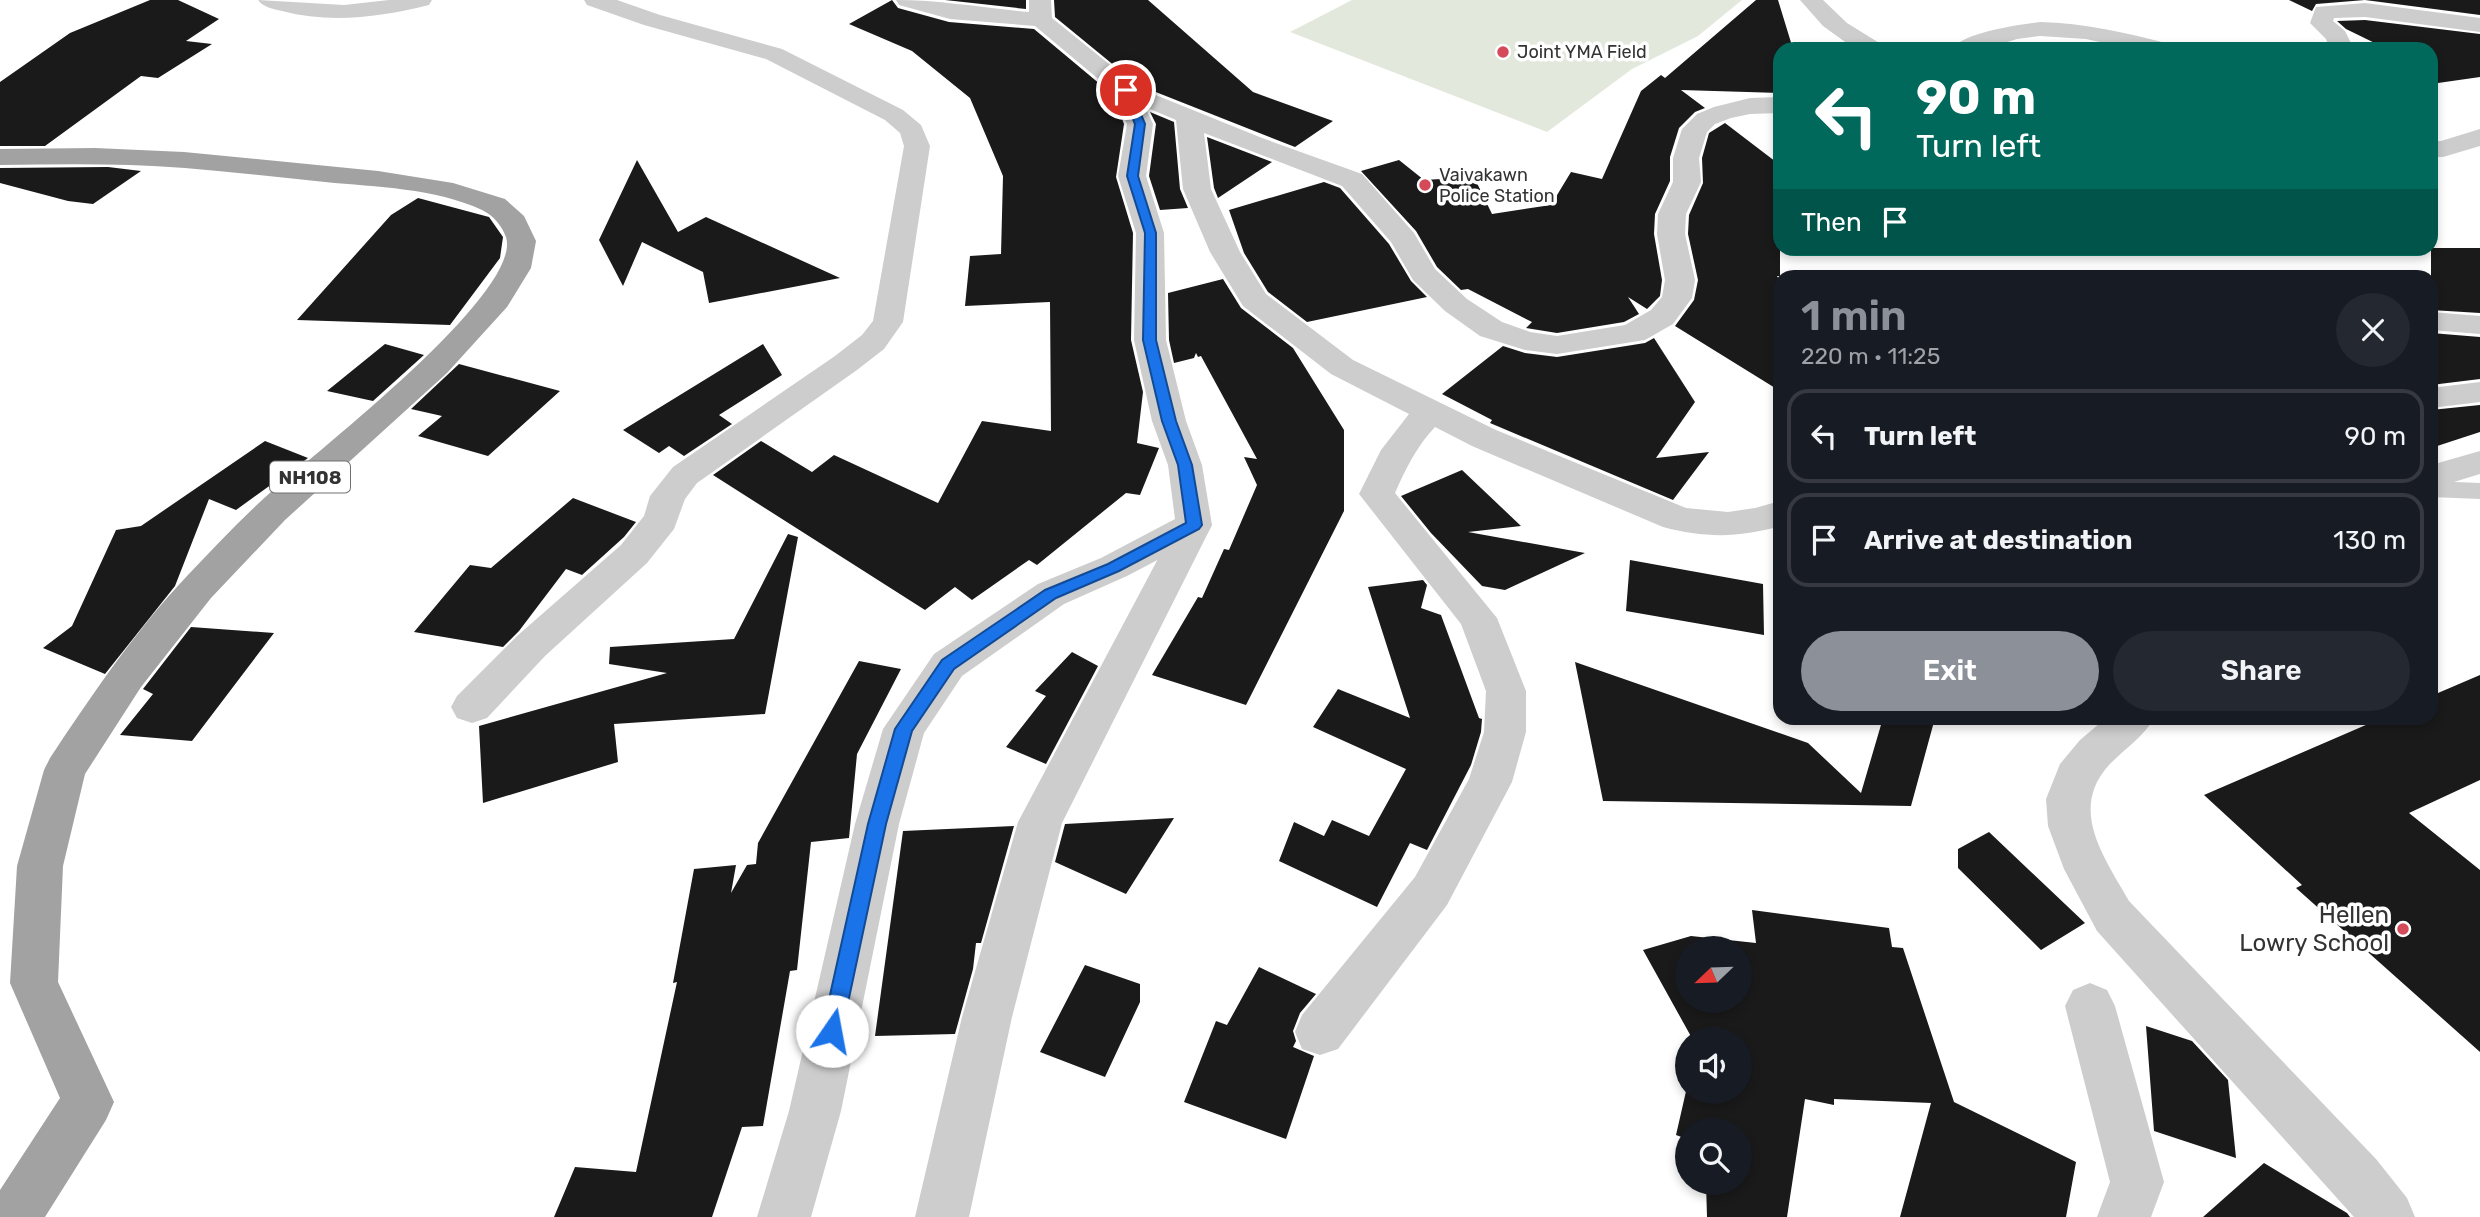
<!DOCTYPE html>
<meta charset="utf-8">
<style>
:root{--surface:#171b24;--page:#242831;--text:#f1f3f6;--muted:#9ea1a6;--line:#363941;--accent:#8c9099}
body{margin:0;font-family:Rubik,sans-serif;background:var(--page);color:var(--text);height:100vh;display:flex;flex-direction:column;font-size:26px;white-space:nowrap}
*{box-sizing:border-box;margin:0}
p{font-size:23px;color:var(--muted)}
.icon{flex:none;width:38px;height:38px;fill:none;stroke:currentColor;stroke-width:2;stroke-linecap:round;stroke-linejoin:round}
.map{position:relative;flex:1;overflow:hidden}
.panel{position:absolute;left:1773px;top:270px;width:665px;height:455px;display:flex;flex-direction:column;background:var(--surface);border-radius:21px;box-shadow:0 4px 10px #0003}
.panel>*{flex:none}
.banner{position:absolute;left:1773px;top:42px;width:665px;height:214px;border-radius:21px;box-shadow:0 4px 10px #0003;background:#00695c;color:#fff;overflow:hidden}
.needle{width:46px;rotate:247deg}
.fabs{position:absolute;left:1675px;top:936px;display:grid;gap:14px}
.fabs a{display:grid;place-items:center;width:77px;height:77px;border-radius:50%;background:var(--surface);box-shadow:0 4px 10px #0003;font-size:35px}
.pin{position:absolute;display:grid;place-items:center;width:60px;height:60px;color:#fff;margin:-30px;border:4px solid #fff;border-radius:50%;box-shadow:0 2px 7px #0007}
.me{position:absolute;width:77px;margin:-38px;rotate:12deg;stroke-linejoin:round;filter:drop-shadow(0 0 5px #0008)}
.turn{display:flex;align-items:center;gap:24px;height:147px;padding:0 28px;font-size:32px}
.turn .icon{width:91px;height:91px;stroke-width:2.5}
.turn b{display:block;font-size:49px;line-height:60px}
.then{display:flex;align-items:center;height:66px;padding:0 28px;background:#0003;gap:14px;font-size:26px}
.round{display:grid;place-items:center;flex:none;width:74px;height:74px;border-radius:37px;background:var(--page)}
.overview{display:flex;align-items:center;justify-content:space-between;height:119px;padding:0 28px}
h1{font-size:42px;font-weight:600;line-height:52px;color:var(--accent)}
.action{display:flex;gap:14px;margin-top:auto;padding:14px 28px}
.action a{flex:1;height:80px;border-radius:42px;background:var(--accent);color:#fff;font-size:28px;font-weight:600;line-height:80px;text-align:center}
.action a+a{background:var(--page);color:var(--text)}
ul{padding:0;list-style:none}
li{display:flex;align-items:center;gap:21px;height:94px;margin:0 14px 10px;padding:0 14px;border:4px solid var(--line);border-radius:21px}
li div{flex:1}
li b{display:block;font-size:26px}
li em{font-style:normal}
.map>svg:first-child{display:block}
.green{fill:#e3e8dd}
.building{fill:#1a1a1a;fill-rule:evenodd}
.lines{fill:none;stroke-linecap:round;stroke-linejoin:round}
.service{fill:#cdcdcd;fill-rule:evenodd}
.minor{fill:#cdcdcd;fill-rule:evenodd}
.tertiary{fill:#cdcdcd;fill-rule:evenodd}
.trunk{fill:#a2a2a2;fill-rule:evenodd}
.route{fill:#1a73e8;stroke:#114b97;stroke-width:2}
.poi-dot{fill:#d44a59;stroke:#fff;stroke-width:2.5}
.labels{text-anchor:middle;stroke-width:7;stroke-linejoin:round;paint-order:stroke}
.far-poi-label{font-size:18px;fill:#333;stroke:#fff;text-anchor:start}
.shield{fill:#fff;stroke:#707070;stroke-width:2}
.shield-label{font-size:19px;font-weight:bold;fill:#333}
.near-poi-label{font-size:24px;fill:#333;stroke:#fff;text-anchor:end}
</style>
<div class="map">
<svg width="2480" height="1217" viewBox="0 0 2480 1217">
<rect width="100%" height="100%" fill="#fff"/>
<path class="green" d="M 1352,0 L 1742,0 L 1698,36 L 1632,69 L 1547,132 L 1290,32 Z"/>
<path class="building" d="M 150,0 L 178,0 L 219,19 L 186,41 L 212,44 L 158,78 L 141,76 L 45,146 L 0,146 L 0,82 L 70,33 Z
M 892,0 L 898,8 L 949,22 L 1034,29 L 1113,95 L 1124,124 L 1116,177 L 1133,233 L 1131,340 L 1143,392 L 1137,443 L 1159,448 L 1140,495 L 1126,493 L 1037,565 L 1029,560 L 972,600 L 955,587 L 925,610 L 713,475 L 761,441 L 812,472 L 834,455 L 938,503 L 982,421 L 1051,431 L 1050,302 L 965,306 L 970,256 L 1001,254 L 1003,176 L 970,98 L 912,51 L 849,24 Z
M 945,0 L 1026,0 L 1026,9 Z
M 1054,0 L 1148,0 L 1253,92 L 1333,121 L 1295,147 L 1138,85 L 1055,17 Z
M 1756,0 L 1778,0 L 1793,49 L 1780,49 L 1780,93 L 1681,90 L 1705,108 L 1695,112 L 1679,128 L 1670,157 L 1670,181 L 1655,214 L 1654,234 L 1662,280 L 1660,296 L 1647,309 L 1628,297 L 1639,314 L 1624,322 L 1557,333 L 1526,328 L 1532,322 L 1468,289 L 1461,290 L 1437,267 L 1416,231 L 1361,171 L 1399,160 L 1424,180 L 1474,177 L 1492,214 L 1551,205 L 1571,172 L 1602,179 L 1641,91 L 1661,75 L 1665,78 Z
M 2289,0 L 2480,0 L 2480,15 L 2365,0 L 2316,4 L 2312,11 Z
M 2365,20 L 2480,34 L 2480,77 L 2431,84 L 2431,49 L 2387,49 L 2346,29 L 2337,21 Z
M 1150,112 L 1174,122 L 1180,189 L 1188,208 L 1160,210 L 1149,176 L 1156,124 Z
M 1725,123 L 1780,165 L 1780,276 L 1777,276 L 1780,281 L 1780,391 L 1675,326 L 1694,300 L 1698,280 L 1688,234 L 1689,215 L 1703,183 L 1702,158 L 1709,133 Z
M 1207,137 L 1272,162 L 1218,198 L 1214,188 Z
M 637,160 L 678,232 L 706,217 L 840,278 L 709,303 L 703,272 L 642,242 L 623,286 L 599,240 Z
M 108,167 L 141,171 L 93,204 L 68,201 L 0,183 L 0,168 Z
M 1324,182 L 1340,188 L 1389,244 L 1411,281 L 1427,297 L 1307,322 L 1268,292 L 1244,253 L 1229,210 Z
M 418,198 L 489,217 L 503,237 L 500,258 L 450,325 L 297,320 L 391,215 Z
M 2431,248 L 2480,248 L 2480,313 L 2431,310 Z
M 1223,279 L 1241,308 L 1293,348 L 1344,430 L 1344,511 L 1246,705 L 1152,675 L 1198,597 L 1202,598 L 1224,549 L 1229,550 L 1257,485 L 1244,457 L 1257,459 L 1201,356 L 1198,357 L 1196,353 L 1194,358 L 1174,363 L 1169,340 L 1168,293 Z
M 2431,333 L 2480,337 L 2480,379 L 2431,385 Z
M 1654,338 L 1695,402 L 1656,458 L 1709,452 L 1673,500 L 1490,423 L 1492,420 L 1442,394 L 1503,346 L 1525,353 L 1557,357 L 1645,343 Z
M 385,344 L 424,355 L 373,401 L 327,391 Z
M 763,344 L 782,375 L 719,415 L 732,424 L 684,456 L 669,446 L 659,453 L 623,430 Z
M 459,364 L 560,391 L 488,456 L 418,436 L 442,416 L 411,409 Z
M 2480,405 L 2480,432 L 2431,448 L 2431,410 Z
M 265,441 L 308,458 L 236,510 L 209,499 L 175,586 L 105,674 L 43,648 L 72,626 L 116,530 L 141,526 Z
M 1462,470 L 1521,526 L 1468,532 L 1585,553 L 1505,590 L 1482,586 L 1431,533 L 1401,496 Z
M 573,498 L 636,522 L 624,537 L 582,575 L 566,569 L 519,631 L 503,647 L 414,632 L 470,565 L 491,568 Z
M 788,534 L 798,537 L 765,714 L 614,724 L 618,762 L 483,803 L 479,726 L 667,673 L 609,664 L 610,647 L 734,639 Z
M 1630,560 L 1763,584 L 1764,635 L 1626,611 Z
M 1423,580 L 1427,585 L 1421,608 L 1441,615 L 1479,718 L 1482,719 L 1481,732 L 1471,765 L 1427,850 L 1410,843 L 1377,907 L 1279,861 L 1294,822 L 1324,836 L 1332,820 L 1369,836 L 1406,769 L 1313,727 L 1338,689 L 1410,718 L 1368,587 Z
M 191,627 L 274,633 L 192,741 L 120,735 L 153,694 L 143,689 Z
M 1072,652 L 1098,666 L 1046,764 L 1006,747 L 1046,696 L 1035,691 Z
M 859,661 L 901,669 L 857,754 L 849,838 L 811,842 L 797,970 L 790,971 L 763,1126 L 742,1127 L 712,1217 L 554,1217 L 575,1167 L 636,1172 L 677,982 L 673,983 L 694,869 L 736,865 L 731,893 L 747,865 L 756,864 L 758,843 Z
M 1575,662 L 1808,743 L 1861,793 L 1883,718 L 1935,718 L 1911,806 L 1603,801 Z
M 2480,675 L 2480,780 L 2409,813 L 2480,870 L 2480,1052 L 2296,888 L 2302,885 L 2204,795 L 2382,718 L 2431,718 L 2431,696 Z
M 1174,818 L 1126,894 L 1055,862 L 1065,824 Z
M 1014,826 L 981,943 L 976,943 L 973,969 L 955,1034 L 875,1036 L 903,831 Z
M 1989,832 L 2085,923 L 2041,950 L 1958,868 L 1958,849 Z
M 1752,910 L 1889,928 L 1892,947 L 1903,948 L 1954,1102 L 2076,1162 L 2066,1217 L 1900,1217 L 1931,1103 L 1834,1099 L 1834,1105 L 1805,1099 L 1787,1217 L 1707,1217 L 1706,1183 L 1740,1183 L 1740,1130 L 1687,1130 L 1687,1139 L 1676,1135 L 1687,1087 L 1687,1092 L 1740,1092 L 1740,1040 L 1693,1040 L 1643,950 L 1691,936 L 1756,943 ZM 1687,948 L 1740,948 L 1740,1001 L 1687,1001 Z
M 1085,965 L 1140,984 L 1140,1002 L 1105,1077 L 1040,1052 Z
M 1259,967 L 1316,994 L 1300,1013 L 1293,1031 L 1296,1041 L 1293,1047 L 1314,1056 L 1286,1139 L 1184,1102 L 1216,1021 L 1227,1025 Z
M 2146,1026 L 2192,1041 L 2228,1080 L 2236,1158 L 2154,1131 Z
M 2264,1163 L 2347,1213 L 2350,1217 L 2203,1217 Z"/>
<g class="lines">
<path class="service" d="M 2431,481 L 2480,483 L 2480,499 L 2431,497 Z"/>
<path class="minor" d="M 258,0 L 344,5 L 389,0 L 432,0 L 429,5 C 380,17 331,24 282,11 C 273,9 263,7 258,0 Z
M 584,0 L 617,0 L 660,15 L 782,49 L 903,110 L 921,125 L 930,146 L 903,322 L 884,349 L 857,370 L 697,483 L 685,499 L 674,529 L 647,563 L 545,656 L 487,718 L 472,723 L 457,718 L 451,707 L 457,696 L 517,636 L 621,545 L 644,516 L 650,496 L 673,467 L 835,356 L 862,335 L 873,321 L 904,146 L 900,133 L 885,120 L 766,59 L 644,25 L 587,5 Z
M 1800,0 L 1823,0 L 1847,23 L 1881,44 L 1885,49 L 1855,49 L 1823,26 Z
M 2365,3 L 2480,18 L 2480,32 L 2365,17 L 2334,18 L 2333,21 L 2345,31 L 2354,49 L 2330,49 L 2326,39 L 2310,23 L 2316,7 Z
M 2040,22 C 2084,23 2127,33 2170,44 L 2174,49 L 2132,49 L 2086,39 L 2040,36 L 2017,39 L 1985,49 L 1952,49 C 1964,32 2019,25 2040,22 Z
M 1126,83 L 1262,138 L 1362,174 L 1414,233 L 1435,269 L 1467,299 L 1502,322 L 1530,332 L 1557,336 L 1625,325 L 1651,310 L 1662,297 L 1665,280 L 1657,234 L 1658,214 L 1673,182 L 1673,158 L 1682,129 L 1697,114 L 1714,107 L 1750,98 L 1780,97 L 1780,113 L 1750,114 L 1731,118 L 1715,124 L 1707,132 L 1699,158 L 1701,182 L 1686,214 L 1685,234 L 1695,280 L 1692,298 L 1673,324 L 1645,340 L 1557,354 L 1525,350 L 1480,336 L 1445,311 L 1413,280 L 1391,242 L 1342,186 L 1204,133 L 1211,189 L 1240,252 L 1266,294 L 1353,360 L 1496,430 L 1686,508 L 1728,512 L 1755,508 L 1780,501 L 1780,526 C 1739,538 1704,538 1663,527 L 1472,446 L 1435,427 C 1417,446 1406,468 1395,493 L 1497,618 L 1526,691 L 1526,732 L 1512,782 L 1447,905 L 1338,1049 L 1320,1055 L 1302,1049 L 1295,1032 L 1302,1015 L 1415,877 L 1469,779 L 1484,732 L 1486,691 L 1461,624 L 1359,494 L 1381,450 L 1409,414 L 1331,374 L 1243,306 L 1210,252 L 1183,189 L 1176,120 L 1117,95 L 1114,90 L 1117,85 Z
M 2480,129 L 2480,146 L 2443,157 L 2431,157 L 2431,141 L 2441,141 Z
M 2431,312 L 2480,316 L 2480,334 L 2431,330 Z
M 2480,382 L 2480,402 L 2431,408 L 2431,388 Z
M 2480,451 L 2480,474 L 2431,489 L 2431,465 Z
M 1194,512 L 1207,516 L 1212,525 L 1062,823 L 1012,1017 L 969,1217 L 915,1217 L 962,1017 L 1018,822 L 1176,525 L 1181,516 Z
M 2106,718 L 2154,718 C 2143,738 2124,749 2109,765 C 2068,810 2105,858 2129,901 L 2376,1159 L 2407,1198 L 2415,1217 L 2354,1217 L 2097,931 L 2064,869 L 2048,826 L 2046,799 L 2060,764 L 2080,740 Z
M 2090,983 L 2107,990 L 2115,1006 L 2164,1182 L 2151,1217 L 2097,1217 L 2110,1182 L 2065,1006 L 2073,990 Z"/>
<path class="tertiary" d="M 896,0 C 940,0 985,8 1029,12 L 1029,0 L 1051,0 L 1052,18 L 1135,85 L 1153,124 L 1146,176 L 1164,233 L 1166,340 L 1186,421 L 1202,465 L 1212,525 L 1207,534 L 1127,576 L 1064,604 L 962,676 L 924,733 L 899,824 L 841,1111 L 811,1217 L 757,1217 L 789,1111 L 855,824 L 883,729 L 934,654 L 1038,584 L 1101,558 L 1175,519 L 1168,465 L 1152,421 L 1134,340 L 1136,233 L 1118,176 L 1127,124 L 1115,93 L 1035,26 L 950,19 L 899,5 Z"/>
<path class="trunk" d="M 95,148 L 184,152 L 378,171 L 453,183 L 505,199 L 524,216 L 536,241 L 531,268 L 507,307 L 447,373 L 285,520 L 211,598 L 141,687 L 85,774 L 63,866 L 58,982 L 114,1102 L 106,1120 L 45,1217 L 0,1217 L 0,1190 L 60,1098 L 10,983 L 17,866 L 44,770 L 50,758 C 92,695 135,631 187,576 C 211,551 235,525 260,502 C 304,461 524,294 506,237 C 502,226 493,215 482,210 C 435,188 376,187 325,182 C 279,177 232,172 185,168 C 123,163 62,164 0,165 L 0,149 Z"/>
</g>
<path class="route" d="M 1122,87 L 1131,90 L 1145,124 L 1138,176 L 1156,233 L 1156,340 L 1176,421 L 1192,465 L 1202,525 L 1199,529 L 1119,571 L 1056,598 L 954,669 L 912,731 L 886,824 L 842,1031 L 839,1038 L 832,1041 L 825,1038 L 822,1031 L 868,824 L 895,729 L 942,660 L 1045,590 L 1108,564 L 1186,523 L 1178,465 L 1162,421 L 1143,340 L 1145,233 L 1127,176 L 1135,124 L 1121,90 Z"/>
<g class="poi-dot">
<circle cx="1503" cy="52" r="7"/>
<circle cx="1425" cy="185" r="7"/>
<circle cx="2403" cy="929" r="7"/>
</g>
<g class="labels">
<g class="far-poi-label">
<text x="1517" y="58">Joint YMA Field</text>
<text x="1439" y="181">Vaivakawn<tspan x="1439" dy="21">Police Station</tspan></text>
</g>
<rect class="shield" x="270" y="461.5" width="80" height="31" rx="5"/>
<g class="shield-label">
<text x="310" y="484">NH108</text>
</g>
<g class="near-poi-label">
<text x="2389" y="923">Hellen<tspan x="2389" dy="28">Lowry School</tspan></text>
</g>
</g>
</svg>
<div class="fabs">
<a><svg class="needle" viewBox="-14 -14 28 28"><path d="M0-13l5 13h-10z" fill="#e53935"/><path d="M0 13l5-13h-10z" fill="#9ea1a6"/></svg></a>
<a><svg class="icon" aria-label="sound" viewBox="0 0 24 24"><path d="M4 9h4l5-4v14l-5-4H4zM17 9q2 3 0 6"/></svg></a>
<a><svg class="icon" aria-label="search" viewBox="0 0 24 24"><circle cx="10" cy="10" r="6"/><path d="M15 15l6 6"/></svg></a>
</div>
<div class="pin" style="left:1126px;top:90px;background:#d93025"><svg class="icon" aria-label="arrive" viewBox="0 0 24 24"><path d="M6 21V4h12l-3 4 3 4H6"/></svg></div>
<svg class="me" style="left:832px;top:1031px" viewBox="-20 -20 40 40"><circle r="19" fill="#fff"/><path d="M0-13L10 11 0 6-10 11z" fill="#1a73e8"/></svg>
<div class="banner">
<div class="turn"><svg class="icon" aria-label="left" viewBox="0 0 24 24"><path d="M17 20v-9H6M10 6l-5 5 5 5"/></svg><div><b>90 m</b>Turn left</div></div>
<div class="then">Then<svg class="icon" aria-label="arrive" viewBox="0 0 24 24"><path d="M6 21V4h12l-3 4 3 4H6"/></svg></div>
</div>
<section class="panel">
<div class="overview"><div><h1>1 min</h1><p>220 m · 11:25</p></div><a class="round"><svg class="icon" aria-label="close" viewBox="0 0 24 24"><path d="M6 6l12 12M18 6L6 18"/></svg></a></div>
<ul>
<li><svg class="icon" aria-label="left" viewBox="0 0 24 24"><path d="M17 20v-9H6M10 6l-5 5 5 5"/></svg><div><b>Turn left</b></div><em>90 m</em></li>
<li><svg class="icon" aria-label="arrive" viewBox="0 0 24 24"><path d="M6 21V4h12l-3 4 3 4H6"/></svg><div><b>Arrive at destination</b></div><em>130 m</em></li>
</ul>
<div class="action"><a>Exit</a><a>Share</a></div>
</section>
</div>
